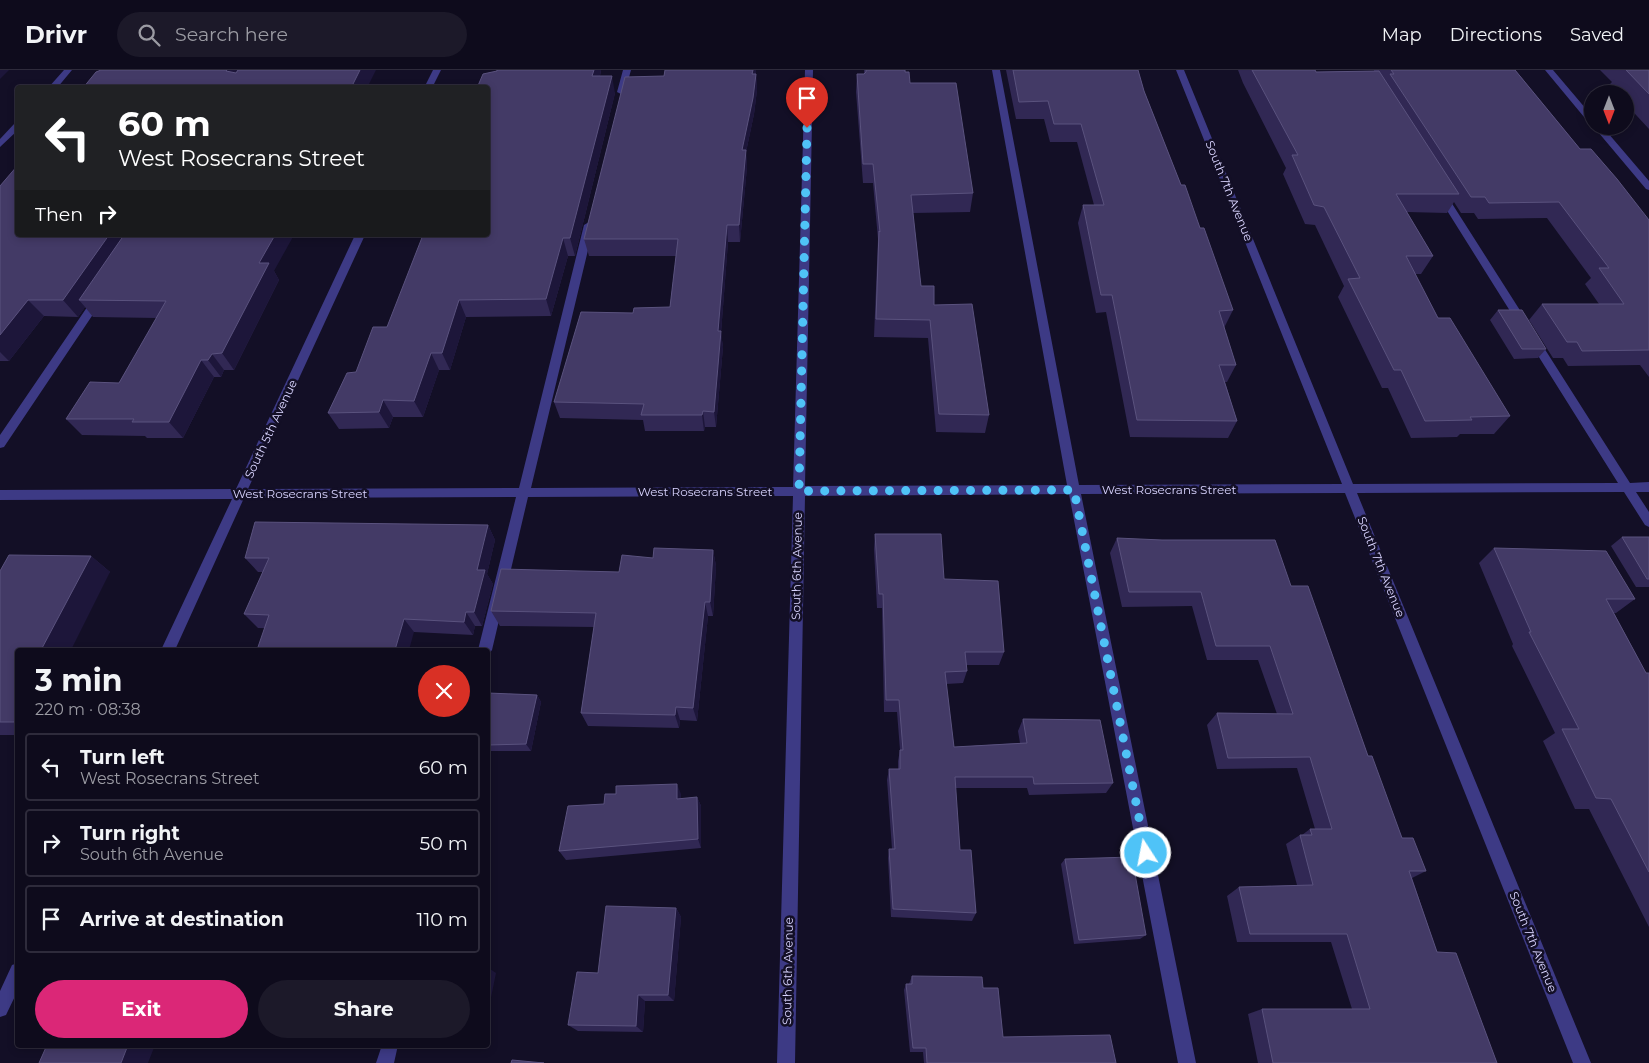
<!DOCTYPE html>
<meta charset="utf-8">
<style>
:root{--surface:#0e0b1c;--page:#1c1929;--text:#f1f3f6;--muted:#9b9ba3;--line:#2e2b3b;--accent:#db2777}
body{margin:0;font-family:Montserrat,sans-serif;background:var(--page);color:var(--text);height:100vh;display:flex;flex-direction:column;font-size:19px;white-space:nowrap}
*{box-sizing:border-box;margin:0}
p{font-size:16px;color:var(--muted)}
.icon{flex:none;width:28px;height:28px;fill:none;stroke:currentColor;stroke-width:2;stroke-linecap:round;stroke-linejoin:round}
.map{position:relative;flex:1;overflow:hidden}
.sheet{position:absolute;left:15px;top:578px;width:475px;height:400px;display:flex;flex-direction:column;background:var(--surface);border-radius:5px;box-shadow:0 2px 8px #0003,0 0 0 1px var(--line)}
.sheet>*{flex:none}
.guide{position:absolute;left:15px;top:15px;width:475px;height:152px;border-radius:5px;box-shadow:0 2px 8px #0003,0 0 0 1px var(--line);background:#202124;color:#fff;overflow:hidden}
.needle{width:32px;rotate:180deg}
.fabs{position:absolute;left:1584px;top:15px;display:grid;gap:10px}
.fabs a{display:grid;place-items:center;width:50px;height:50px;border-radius:50%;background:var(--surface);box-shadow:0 2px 8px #0003,0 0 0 1px var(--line);font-size:25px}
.pin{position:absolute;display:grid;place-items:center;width:42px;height:42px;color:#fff;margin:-51px -21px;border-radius:50% 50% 50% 0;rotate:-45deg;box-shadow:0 0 5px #0007}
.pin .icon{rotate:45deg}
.me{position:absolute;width:55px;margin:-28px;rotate:349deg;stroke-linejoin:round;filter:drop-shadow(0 0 4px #0008)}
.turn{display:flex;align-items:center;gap:18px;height:105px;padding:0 20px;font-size:22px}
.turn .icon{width:65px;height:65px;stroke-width:2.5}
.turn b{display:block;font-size:35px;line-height:42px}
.then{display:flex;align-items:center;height:48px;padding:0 20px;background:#0003;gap:10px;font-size:19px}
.round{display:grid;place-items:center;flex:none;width:52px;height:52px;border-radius:26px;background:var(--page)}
.headline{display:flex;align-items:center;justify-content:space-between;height:85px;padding:0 20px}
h1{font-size:30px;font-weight:700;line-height:38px}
.primary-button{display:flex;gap:10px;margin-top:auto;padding:10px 20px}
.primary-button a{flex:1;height:58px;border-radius:30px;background:var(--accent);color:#fff;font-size:20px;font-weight:700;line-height:58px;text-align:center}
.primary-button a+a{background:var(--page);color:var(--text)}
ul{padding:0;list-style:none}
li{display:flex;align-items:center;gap:15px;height:68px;margin:0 10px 8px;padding:0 10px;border:2px solid var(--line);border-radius:5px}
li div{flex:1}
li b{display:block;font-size:19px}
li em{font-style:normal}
header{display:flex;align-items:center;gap:30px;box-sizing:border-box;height:70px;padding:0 25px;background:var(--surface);border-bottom:1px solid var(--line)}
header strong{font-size:24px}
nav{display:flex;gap:28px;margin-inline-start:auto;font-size:18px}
.search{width:350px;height:45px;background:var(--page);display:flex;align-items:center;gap:12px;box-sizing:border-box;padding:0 18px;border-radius:28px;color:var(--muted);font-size:19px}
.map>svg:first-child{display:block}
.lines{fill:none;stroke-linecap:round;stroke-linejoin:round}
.minor{fill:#3d3a85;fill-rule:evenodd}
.wall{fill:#312854}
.shaded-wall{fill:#1d163a}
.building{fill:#433a66;stroke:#5a527e}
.route{stroke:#4fc3f7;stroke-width:9;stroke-dasharray:0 16.2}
.labels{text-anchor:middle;stroke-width:5;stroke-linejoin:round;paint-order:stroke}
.street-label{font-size:12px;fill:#d9d4ff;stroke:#130f26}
</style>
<header>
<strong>Drivr</strong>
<div class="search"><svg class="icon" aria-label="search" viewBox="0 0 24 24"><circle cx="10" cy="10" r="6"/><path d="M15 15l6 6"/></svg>Search here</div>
<nav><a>Map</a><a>Directions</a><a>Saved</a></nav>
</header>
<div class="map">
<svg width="1649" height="993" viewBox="0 0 1649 993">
<rect width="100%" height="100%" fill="#130f26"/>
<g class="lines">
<path class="minor" d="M 64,0 L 72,0 L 57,18 L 48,18 Z
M 433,0 L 441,0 L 432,18 L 424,18 Z
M 623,0 L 631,0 L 625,22 L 621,24 L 617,22 Z
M 805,0 L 813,0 L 805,416 L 1067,415 L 992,0 L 1000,0 L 1079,415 L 1342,414 L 1176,0 L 1184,0 L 1353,414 L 1618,413 L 1436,123 L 1438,121 L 1444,121 L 1630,413 L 1649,412 L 1649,422 L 1636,422 L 1649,442 L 1649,457 L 1645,455 L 1624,422 L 1357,423 L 1591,993 L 1573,993 L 1345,423 L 1081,424 L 1196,993 L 1178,993 L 1069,424 L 805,426 L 795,993 L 777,993 L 793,426 L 528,427 L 492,580 L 488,585 L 488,580 L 478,580 L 516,427 L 244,428 L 175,580 L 161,580 L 232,429 L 0,430 L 0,420 L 236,419 L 355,165 L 365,165 L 248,419 L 519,418 L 584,155 L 589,152 L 594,155 L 531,418 L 793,417 Z
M 1545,0 L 1553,0 L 1592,46 L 1592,53 L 1589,53 Z
M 15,53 L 18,53 L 18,60 L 0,77 L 0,69 Z
M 1593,56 L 1602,56 L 1649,111 L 1649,120 L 1646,119 Z
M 98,226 L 103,229 L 102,231 L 4,377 L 0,378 L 0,365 L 94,227 Z
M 18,893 L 18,920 L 6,945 L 0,947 L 0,921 L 12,895 Z
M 382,975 L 398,975 L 394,993 L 376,993 Z"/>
</g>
<path class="wall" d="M 497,0 L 601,0 L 600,6 L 615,23 L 575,186 L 568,186 L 551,246 L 466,247 L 450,300 L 439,300 L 423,347 L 393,347 L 389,358 L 339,359 L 328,343 L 387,257 Z
M 665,0 L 756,0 L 756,4 L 757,20 L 754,44 L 746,82 L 747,97 L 740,172 L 728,172 L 721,263 L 723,277 L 716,357 L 705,357 L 704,361 L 645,361 L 643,350 L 560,348 L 554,332 L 633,243 L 670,237 L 676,186 L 589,186 L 584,169 L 664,6 Z
M 864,0 L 905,0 L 910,13 L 973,123 L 970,142 L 913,143 L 921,216 L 934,235 L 989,345 L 985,363 L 936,362 L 928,268 L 874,267 L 878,169 L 873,113 L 863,113 L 856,22 L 857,4 L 864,4 Z
M 1006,0 L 1138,0 L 1144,21 L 1181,115 L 1200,158 L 1233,240 L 1224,258 L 1236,295 L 1227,312 L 1225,312 L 1237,351 L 1228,368 L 1130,367 L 1106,242 L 1096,243 L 1078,153 L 1083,135 L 1094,135 L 1077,72 L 1050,72 L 1044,49 L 1016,49 Z
M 1238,0 L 1315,0 L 1316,2 L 1374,1 L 1374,0 L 1515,0 L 1580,79 L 1649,150 L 1649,307 L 1640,295 L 1568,296 L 1563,288 L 1553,288 L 1529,250 L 1542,234 L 1599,234 L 1585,214 L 1591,208 L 1547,148 L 1478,149 L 1474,143 L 1461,143 L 1454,132 L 1447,143 L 1407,142 L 1433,186 L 1421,204 L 1415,204 L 1438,248 L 1510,346 L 1494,364 L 1460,364 L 1457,367 L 1411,368 L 1388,318 L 1382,318 L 1338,227 L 1344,216 L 1315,155 L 1305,154 L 1283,104 L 1286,98 L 1243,13 Z
M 1600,0 L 1649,0 L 1649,59 L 1625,33 L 1625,24 L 1617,24 L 1609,15 L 1612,12 Z
M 0,116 L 18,165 L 274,201 L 279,210 L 234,300 L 224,300 L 221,307 L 214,307 L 183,368 L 147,368 L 145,366 L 82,365 L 66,349 L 119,313 L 157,248 L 93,247 L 85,237 L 78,247 L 44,246 L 9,291 L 0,291 Z
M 1498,240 L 1546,279 L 1538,288 L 1514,289 L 1490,250 Z
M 488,455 L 495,470 L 487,504 L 493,514 L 482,556 L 475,556 L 473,565 L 414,562 L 258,558 L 244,544 L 263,502 L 258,502 L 245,488 Z
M 875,464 L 944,509 L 1004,582 L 999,595 L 966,595 L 967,601 L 963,613 L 946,614 L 954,677 L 1020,673 L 1018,661 L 1023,649 L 1113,713 L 1106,723 L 1029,725 L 1027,718 L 955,718 L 960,780 L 976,843 L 972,851 L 891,847 L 888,788 L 889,779 L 892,779 L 887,710 L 889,699 L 898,699 L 898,691 L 900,680 L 897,642 L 884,642 L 882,538 L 877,538 L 874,479 Z
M 1622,467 L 1649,467 L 1649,517 L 1636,517 L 1611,476 Z
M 1117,468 L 1291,516 L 1368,686 L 1402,768 L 1426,801 L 1412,808 L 1437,882 L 1497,993 L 1258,993 L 1248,944 L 1262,939 L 1352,939 L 1331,872 L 1237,872 L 1227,826 L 1239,817 L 1297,815 L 1286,774 L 1300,765 L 1302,765 L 1310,759 L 1315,759 L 1297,698 L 1217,699 L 1207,655 L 1217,643 L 1277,644 L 1258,590 L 1207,590 L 1192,536 L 1122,537 L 1110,483 Z
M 1494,478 L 1635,529 L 1616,543 L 1614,543 L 1646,603 L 1649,603 L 1649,857 L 1589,739 L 1575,739 L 1543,671 L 1555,663 L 1512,576 L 1513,574 L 1479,493 Z
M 713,480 L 716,496 L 713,546 L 708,546 L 697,651 L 680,650 L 679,658 L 588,656 L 581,643 L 594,557 L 500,556 L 491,541 L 619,502 L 653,488 Z
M 91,486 L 110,502 L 18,580 L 18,665 L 0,665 L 0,501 Z
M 488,623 L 537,625 L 541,632 L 531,681 L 488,681 Z
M 681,724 L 681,729 L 697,727 L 701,736 L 701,778 L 566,790 L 559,781 L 604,734 Z
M 1065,789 L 1146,865 L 1140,869 L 1074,874 L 1061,794 Z
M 676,838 L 681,847 L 674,931 L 645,931 L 643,962 L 578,961 L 568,955 L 598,903 Z
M 912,906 L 983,918 L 1003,967 L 1116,993 L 924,993 L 923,982 L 910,982 L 904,920 L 906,914 L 909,914 Z"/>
<path class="shaded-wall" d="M 0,0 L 9,0 L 0,9 Z
M 227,0 L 248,0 L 236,18 L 226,1 Z
M 360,0 L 376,0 L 367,18 L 351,18 Z
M 594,0 L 601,0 L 596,23 L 592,6 Z
M 753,0 L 756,0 L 756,4 L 757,20 L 754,44 L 746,82 L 747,97 L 740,172 L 739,155 L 742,80 Z
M 612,6 L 615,23 L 575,186 L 570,168 Z
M 727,155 L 728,172 L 721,263 L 723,277 L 716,357 L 714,342 L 718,261 Z
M 109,165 L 134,165 L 79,230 L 85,237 L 78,247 L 63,230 Z
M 275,165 L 294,165 L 274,201 L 279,210 L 234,300 L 222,283 L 259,193 Z
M 563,168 L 568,186 L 551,246 L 546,229 Z
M 28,230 L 44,246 L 9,291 L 0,282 L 0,265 Z
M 459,230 L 466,247 L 450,300 L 442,283 Z
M 431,283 L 439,300 L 423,347 L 414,331 Z
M 212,284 L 224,300 L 221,307 L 208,290 Z
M 201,290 L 214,307 L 183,368 L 169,352 Z
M 383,330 L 393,347 L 389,358 L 379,342 Z
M 703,341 L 705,357 L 704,361 L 702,345 Z
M 488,455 L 495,470 L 487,504 L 493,514 L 482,556 L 474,542 L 477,500 Z
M 713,480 L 716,496 L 713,546 L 710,532 Z
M 91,486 L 110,502 L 71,580 L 41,580 Z
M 705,532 L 708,546 L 697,651 L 693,638 Z
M 466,542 L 475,556 L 473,565 L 464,552 Z
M 404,549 L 414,562 L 409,580 L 395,580 Z
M 537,625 L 541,632 L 531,681 L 526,674 Z
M 676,637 L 680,650 L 679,658 L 675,645 Z
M 18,646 L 18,654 L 14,652 Z
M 677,714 L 681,724 L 681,739 L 677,729 Z
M 697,727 L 701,736 L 701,778 L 698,769 Z
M 676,838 L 681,847 L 674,931 L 668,925 Z
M 490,899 L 496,903 L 488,942 L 488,909 Z
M 638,925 L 645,931 L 643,962 L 636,956 Z
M 128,975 L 155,975 L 148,993 L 121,993 Z"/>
<path class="building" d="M 101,0 L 227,0 L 226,1 L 236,3 L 238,0 L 360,0 L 351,18 L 83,18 L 96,2 Z
M 497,0 L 594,0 L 592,6 L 612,6 L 570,168 L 563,168 L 546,229 L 459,230 L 442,283 L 431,283 L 414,331 L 383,330 L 379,342 L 328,343 L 347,303 L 356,302 L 373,257 L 387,257 L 423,165 L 488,165 L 488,18 L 477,18 L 483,4 L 497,1 Z
M 665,0 L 753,0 L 752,4 L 756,4 L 753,28 L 742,80 L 746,80 L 739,155 L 727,155 L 718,261 L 721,261 L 714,342 L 703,341 L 702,345 L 641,345 L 644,334 L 554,332 L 581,242 L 633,243 L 634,238 L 670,237 L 678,169 L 584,169 L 625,7 L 664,6 Z
M 866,0 L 905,0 L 905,2 L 909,2 L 910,13 L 956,13 L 973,123 L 911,125 L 921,216 L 934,216 L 934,235 L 972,234 L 989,345 L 939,344 L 930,250 L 876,249 L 879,161 L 880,162 L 873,94 L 863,94 L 857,4 L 864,4 L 866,2 Z
M 1013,0 L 1138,0 L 1144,21 L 1181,115 L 1185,115 L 1200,158 L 1204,158 L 1233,240 L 1219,241 L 1236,295 L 1219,295 L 1237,351 L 1137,350 L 1112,225 L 1101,225 L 1083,135 L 1104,135 L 1081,54 L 1054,54 L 1048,31 L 1019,32 Z
M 1252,0 L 1315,0 L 1316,2 L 1379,1 L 1459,124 L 1396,124 L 1433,186 L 1406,186 L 1438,248 L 1450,248 L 1510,346 L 1470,347 L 1472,350 L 1425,351 L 1401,300 L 1394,300 L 1348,209 L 1360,208 L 1324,137 L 1314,135 L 1292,85 L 1298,85 Z
M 1391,0 L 1515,0 L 1580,79 L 1591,79 L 1617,109 L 1649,150 L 1649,280 L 1582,281 L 1577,272 L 1567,272 L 1542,234 L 1624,234 L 1599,198 L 1609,198 L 1559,132 L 1489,133 L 1485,127 L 1471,127 L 1390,4 L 1394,4 Z
M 1626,0 L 1649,0 L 1649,24 Z
M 18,95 L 18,165 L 109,165 L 63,230 L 28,230 L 0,265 L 0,116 Z
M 124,165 L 275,165 L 259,193 L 269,193 L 222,283 L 212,284 L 208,290 L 201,290 L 169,352 L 132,352 L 134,349 L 66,349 L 90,312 L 119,313 L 166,231 L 79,230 Z
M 1498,240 L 1522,240 L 1546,279 L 1522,279 Z
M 255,452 L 488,455 L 477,500 L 485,500 L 474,542 L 466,542 L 464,552 L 404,549 L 395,580 L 257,580 L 269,545 L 244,544 L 269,488 L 245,488 Z
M 875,464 L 941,464 L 944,509 L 998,511 L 1004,582 L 965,582 L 967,601 L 945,602 L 954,677 L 1027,673 L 1023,649 L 1100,650 L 1113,713 L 1034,714 L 1033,707 L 955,707 L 960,780 L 971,780 L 976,843 L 893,839 L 889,779 L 895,779 L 889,699 L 900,699 L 900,680 L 903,680 L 899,630 L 886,630 L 883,524 L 879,524 Z
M 1622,467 L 1649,467 L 1649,509 L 1647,509 Z
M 1117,468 L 1162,470 L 1275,470 L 1291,516 L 1308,516 L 1368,686 L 1372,686 L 1402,768 L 1413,768 L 1426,801 L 1409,801 L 1437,882 L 1456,883 L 1497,993 L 1273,993 L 1262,939 L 1370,939 L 1347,864 L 1250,864 L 1239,817 L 1313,815 L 1300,765 L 1312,765 L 1310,759 L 1332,759 L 1310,687 L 1228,688 L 1217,643 L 1293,644 L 1270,576 L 1216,576 L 1201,522 L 1129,522 Z
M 654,478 L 713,480 L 710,532 L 705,532 L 693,638 L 676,637 L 675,645 L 581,643 L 596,543 L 491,541 L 501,499 L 619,502 L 622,485 L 653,488 Z
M 1494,478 L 1606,481 L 1635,529 L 1606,529 L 1646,603 L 1649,603 L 1649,802 L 1611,729 L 1596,728 L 1562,659 L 1579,659 L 1529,562 L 1531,562 Z
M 9,485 L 91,486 L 41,580 L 18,580 L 18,646 L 14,652 L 0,652 L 0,501 Z
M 488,623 L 537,625 L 526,674 L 488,675 Z
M 677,714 L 677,729 L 697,727 L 698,769 L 559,781 L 568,736 L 604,734 L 605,724 L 616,724 L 616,716 Z
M 1132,787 L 1146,865 L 1079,870 L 1065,789 Z
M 606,836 L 676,838 L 668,925 L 638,925 L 636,956 L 568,955 L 577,902 L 598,903 Z
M 488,899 L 490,899 L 488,909 Z
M 912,906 L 982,907 L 983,918 L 998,918 L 1003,967 L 1110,965 L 1116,993 L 927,993 L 926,978 L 913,978 L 906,914 L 912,914 Z
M 47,975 L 128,975 L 121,993 L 39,993 Z
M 512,990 L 544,993 L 511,993 Z"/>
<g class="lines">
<path class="route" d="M 807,58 L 799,421 L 1074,420 L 1146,783"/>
</g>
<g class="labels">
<g class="street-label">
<text transform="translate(1229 121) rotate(68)" y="4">South 7th Avenue</text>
<text transform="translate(271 359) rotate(-65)" y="4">South 5th Avenue</text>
<text x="1169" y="424">West Rosecrans Street</text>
<text x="705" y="426">West Rosecrans Street</text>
<text x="300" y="428">West Rosecrans Street</text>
<text transform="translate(797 496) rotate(-89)" y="4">South 6th Avenue</text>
<text transform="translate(1381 497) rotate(68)" y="4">South 7th Avenue</text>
<text transform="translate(1533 872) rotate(68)" y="4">South 7th Avenue</text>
<text transform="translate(788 901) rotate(-89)" y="4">South 6th Avenue</text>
</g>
</g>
</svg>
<div class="fabs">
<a><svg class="needle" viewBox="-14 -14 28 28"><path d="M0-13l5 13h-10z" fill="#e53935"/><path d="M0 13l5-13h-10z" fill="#9b9ba3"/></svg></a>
</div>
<div class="pin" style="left:807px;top:58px;background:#d93025"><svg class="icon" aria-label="arrive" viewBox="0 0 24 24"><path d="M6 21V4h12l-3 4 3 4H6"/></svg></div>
<svg class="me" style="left:1146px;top:783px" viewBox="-20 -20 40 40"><circle r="17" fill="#4fc3f7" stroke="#fff" stroke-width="3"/><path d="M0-11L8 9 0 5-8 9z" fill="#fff"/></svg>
<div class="guide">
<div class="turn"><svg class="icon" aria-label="left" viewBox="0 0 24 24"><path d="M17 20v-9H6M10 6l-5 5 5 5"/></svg><div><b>60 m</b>West Rosecrans Street</div></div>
<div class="then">Then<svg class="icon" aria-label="right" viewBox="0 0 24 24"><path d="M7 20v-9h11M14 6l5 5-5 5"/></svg></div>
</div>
<section class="sheet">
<div class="headline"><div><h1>3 min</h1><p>220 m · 08:38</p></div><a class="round" style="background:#d93025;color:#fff"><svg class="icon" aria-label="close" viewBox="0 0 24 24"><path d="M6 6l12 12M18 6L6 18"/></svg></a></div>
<ul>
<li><svg class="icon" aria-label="left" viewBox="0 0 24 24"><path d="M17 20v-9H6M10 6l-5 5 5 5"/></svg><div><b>Turn left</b><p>West Rosecrans Street</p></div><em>60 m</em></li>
<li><svg class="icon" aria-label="right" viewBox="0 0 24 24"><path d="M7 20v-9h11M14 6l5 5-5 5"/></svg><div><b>Turn right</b><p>South 6th Avenue</p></div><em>50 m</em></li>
<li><svg class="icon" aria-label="arrive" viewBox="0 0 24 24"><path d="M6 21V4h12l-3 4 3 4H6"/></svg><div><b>Arrive at destination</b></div><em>110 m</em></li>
</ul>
<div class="primary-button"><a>Exit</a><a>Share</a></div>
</section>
</div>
